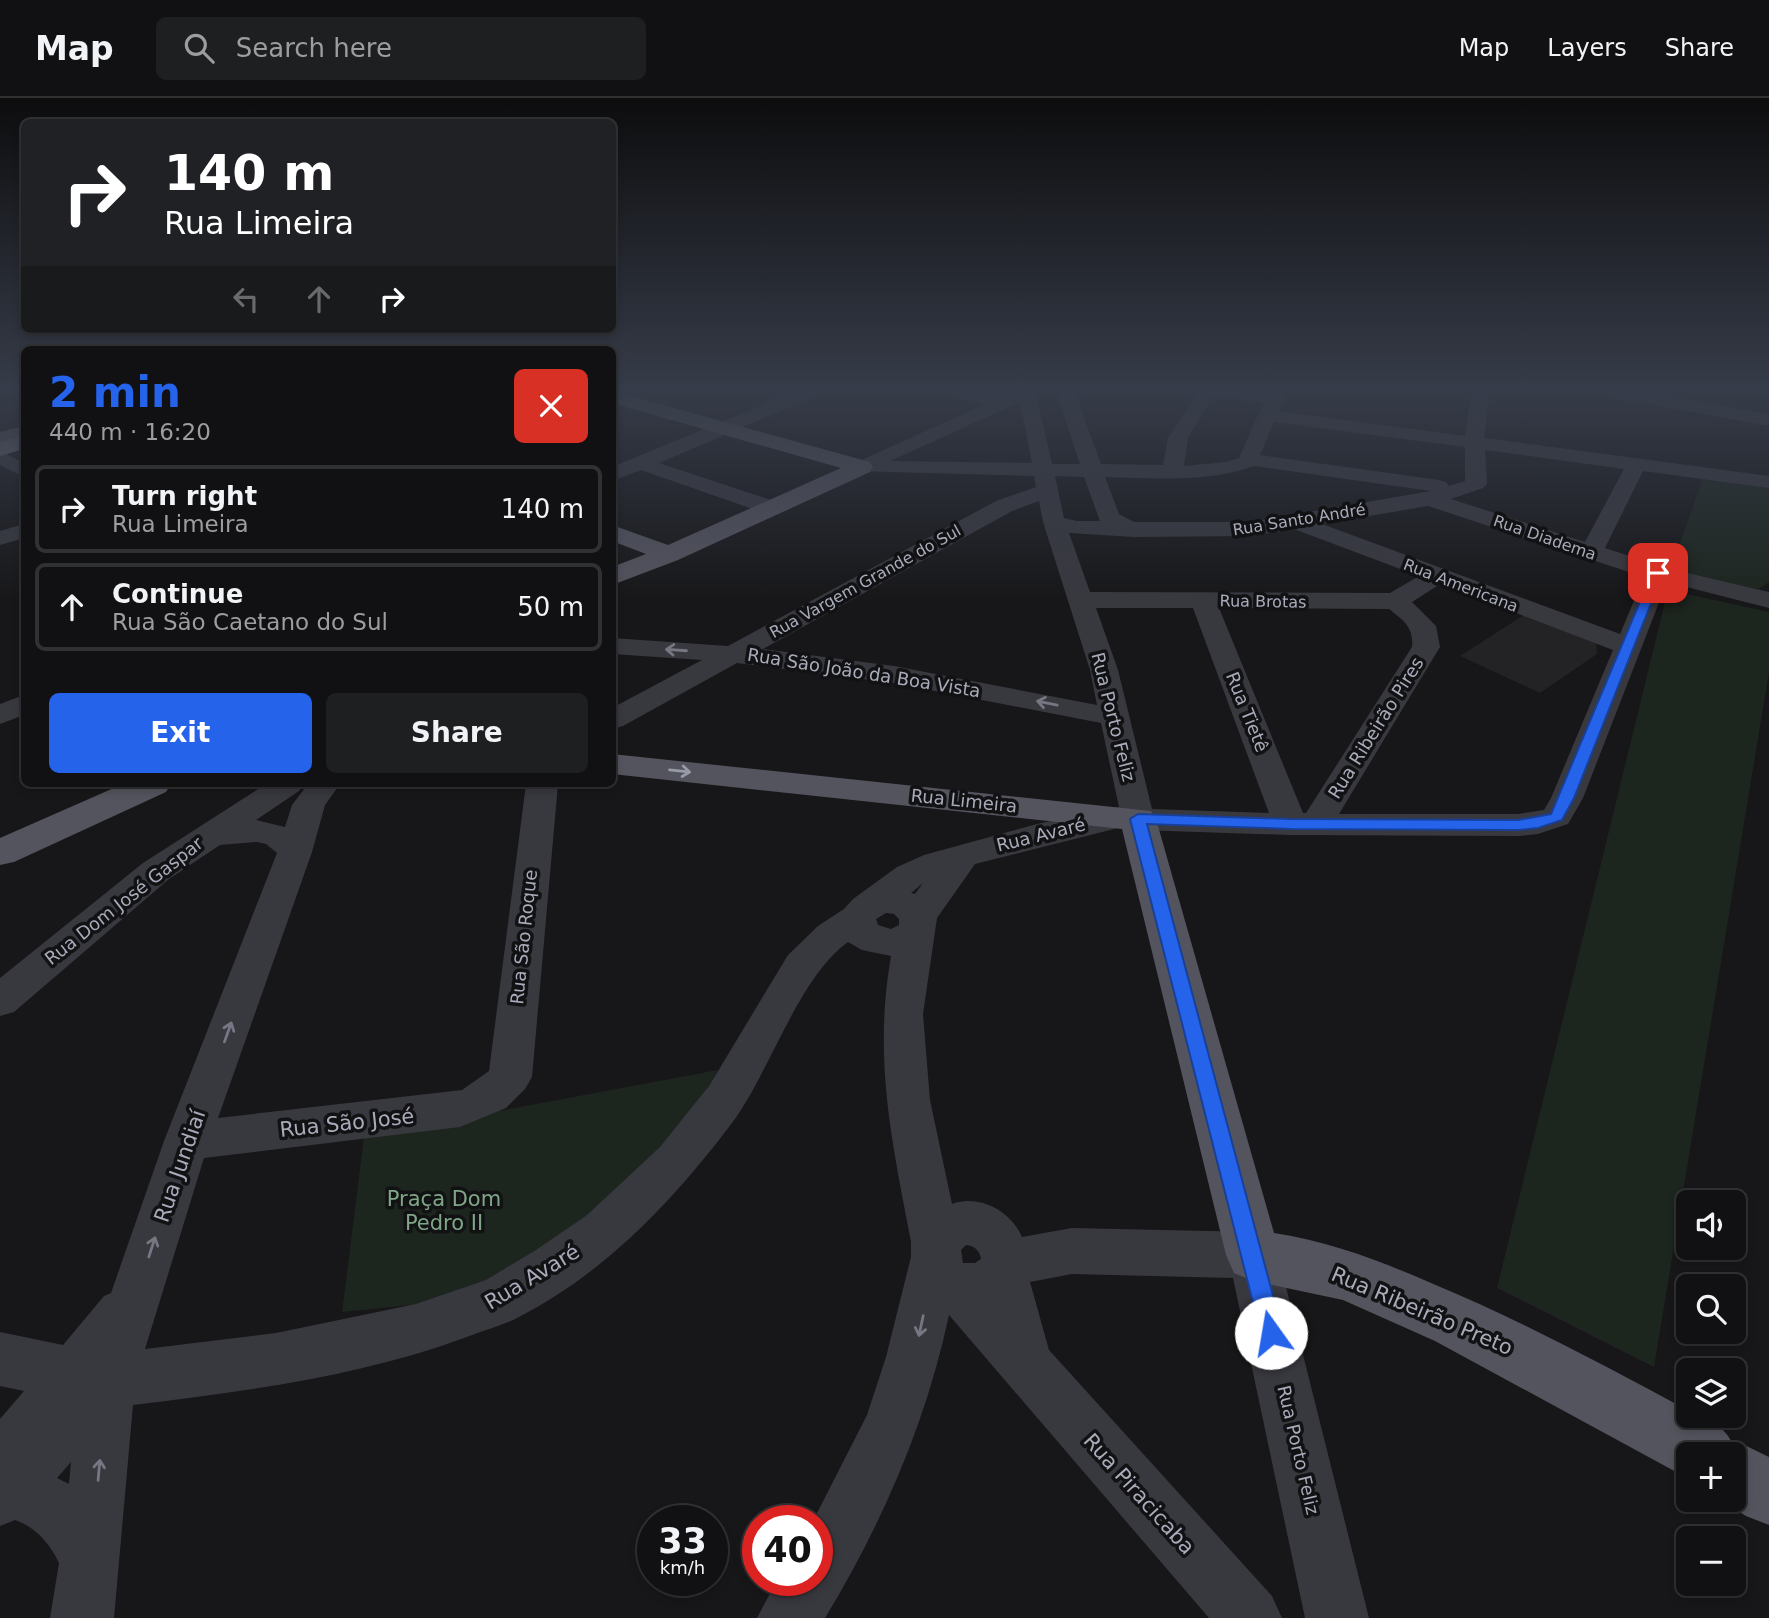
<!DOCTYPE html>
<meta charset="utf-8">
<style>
:root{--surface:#111113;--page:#1e1f21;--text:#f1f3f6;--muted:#9c9da0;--line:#303133;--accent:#2563eb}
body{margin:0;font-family:"DejaVu Sans",sans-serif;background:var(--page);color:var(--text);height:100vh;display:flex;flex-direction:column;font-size:26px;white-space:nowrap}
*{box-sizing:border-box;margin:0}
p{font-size:23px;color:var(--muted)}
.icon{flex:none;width:38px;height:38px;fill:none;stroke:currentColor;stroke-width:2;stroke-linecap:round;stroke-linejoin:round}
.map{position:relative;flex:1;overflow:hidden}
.panel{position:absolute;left:21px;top:248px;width:595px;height:441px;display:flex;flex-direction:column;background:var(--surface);border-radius:10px;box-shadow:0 4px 10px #0003,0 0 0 2px var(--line)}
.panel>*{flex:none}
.hud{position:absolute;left:21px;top:21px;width:595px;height:214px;border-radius:10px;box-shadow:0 4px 10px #0003,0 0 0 2px var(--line);background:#202124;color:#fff;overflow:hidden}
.controls{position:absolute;left:1676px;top:1092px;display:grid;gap:14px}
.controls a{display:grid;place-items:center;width:70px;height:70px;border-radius:10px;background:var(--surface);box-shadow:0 4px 10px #0003,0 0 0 2px var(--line);font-size:35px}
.speed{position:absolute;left:637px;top:1407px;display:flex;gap:14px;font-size:35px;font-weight:700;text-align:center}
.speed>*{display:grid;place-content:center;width:91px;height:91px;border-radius:50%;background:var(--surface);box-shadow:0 4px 10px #0003,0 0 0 2px var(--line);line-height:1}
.speed small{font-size:18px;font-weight:400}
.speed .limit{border:10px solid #d22;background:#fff;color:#111}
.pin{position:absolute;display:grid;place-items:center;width:60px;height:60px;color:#fff;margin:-30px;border-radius:14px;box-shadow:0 4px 10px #0006}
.me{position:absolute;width:77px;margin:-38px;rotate:347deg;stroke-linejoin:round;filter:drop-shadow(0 0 5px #0008)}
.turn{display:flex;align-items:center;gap:24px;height:147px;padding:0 28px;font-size:32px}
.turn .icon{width:91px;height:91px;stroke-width:2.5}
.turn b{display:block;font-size:49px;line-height:60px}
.lanes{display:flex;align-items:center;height:66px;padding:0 28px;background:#0003;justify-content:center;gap:35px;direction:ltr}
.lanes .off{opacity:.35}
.round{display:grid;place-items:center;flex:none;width:74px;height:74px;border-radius:10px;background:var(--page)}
.head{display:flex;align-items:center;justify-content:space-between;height:119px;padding:0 28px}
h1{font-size:42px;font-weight:700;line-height:52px;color:var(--accent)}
.primary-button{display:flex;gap:14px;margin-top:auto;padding:14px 28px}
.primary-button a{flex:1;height:80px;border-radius:10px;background:var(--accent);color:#fff;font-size:28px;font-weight:700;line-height:80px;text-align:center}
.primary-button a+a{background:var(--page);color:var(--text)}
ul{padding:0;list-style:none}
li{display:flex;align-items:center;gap:21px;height:88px;margin:0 14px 10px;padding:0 14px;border:4px solid var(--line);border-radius:10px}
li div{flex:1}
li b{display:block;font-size:26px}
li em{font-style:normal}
header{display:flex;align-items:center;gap:42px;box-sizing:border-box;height:98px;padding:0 35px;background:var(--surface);border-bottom:2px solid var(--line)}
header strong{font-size:33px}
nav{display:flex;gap:38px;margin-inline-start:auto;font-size:24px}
.search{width:490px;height:63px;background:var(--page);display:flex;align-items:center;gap:18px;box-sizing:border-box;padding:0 24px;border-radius:10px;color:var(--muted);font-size:26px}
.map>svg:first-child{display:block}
.built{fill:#232326}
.green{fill:#1d251f}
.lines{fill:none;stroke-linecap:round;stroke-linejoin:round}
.minor{fill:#38383f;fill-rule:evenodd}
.major{fill:#54545e;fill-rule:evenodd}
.highway{fill:#636570;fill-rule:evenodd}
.oneway{stroke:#767783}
.oneway2{stroke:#979aa8}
.route{fill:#2563eb;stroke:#184099;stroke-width:2}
.labels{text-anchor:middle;stroke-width:7;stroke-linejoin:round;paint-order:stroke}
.far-street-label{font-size:16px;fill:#a8abba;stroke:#121214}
.street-label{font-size:18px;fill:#a8abba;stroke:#121214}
.near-street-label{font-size:21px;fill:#a8abba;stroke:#121214}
.near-park-label{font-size:21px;fill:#7ea687;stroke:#121214}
</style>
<header>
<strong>Map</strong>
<div class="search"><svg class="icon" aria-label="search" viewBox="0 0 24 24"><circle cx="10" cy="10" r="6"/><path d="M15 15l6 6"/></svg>Search here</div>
<nav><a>Map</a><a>Layers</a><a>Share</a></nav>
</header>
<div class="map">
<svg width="1769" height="1520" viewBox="0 0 1769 1520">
<rect width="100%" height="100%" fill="#171719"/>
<path class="built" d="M 1524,517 L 1596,545 L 1597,556 L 1540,595 L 1460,558 Z"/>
<path class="green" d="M 1704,378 L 1769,388 L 1769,484 L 1758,491 L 1670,473 Z
M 1668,492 L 1769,514 L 1769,574 L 1654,1269 L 1497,1190 Z
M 718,972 L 671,1060 L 471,1201 L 342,1214 L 364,1038 Z"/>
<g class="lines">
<path class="minor" d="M 612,290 L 628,290 L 612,298 Z
M 803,290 L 828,290 L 825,294 L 659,365 L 780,405 L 783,410 L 780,415 L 764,415 L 641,372 L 612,383 L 612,369 Z
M 933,290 L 965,290 L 1000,299 L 1017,290 L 1044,290 L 1036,296 L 1052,366 L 1080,366 L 1055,290 L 1073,290 L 1101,366 L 1163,367 L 1168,340 L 1197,296 L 1185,290 L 1239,290 L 1268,294 L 1270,290 L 1288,290 L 1278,313 L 1465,338 L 1472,290 L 1490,290 L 1484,340 L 1769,378 L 1769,390 L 1643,373 L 1605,450 L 1666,470 L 1769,494 L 1769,510 L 1667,484 L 1583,700 L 1568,726 L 1538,736 L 1518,738 L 1290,737 L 1138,732 L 1126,728 L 975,766 L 937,820 L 923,916 L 930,1002 L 952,1106 C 979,1096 1011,1113 1022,1139 L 1072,1130 L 1253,1134 L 1271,1141 L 1278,1157 L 1369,1520 L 1305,1520 L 1233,1180 L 1072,1176 L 1030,1184 L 1049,1252 L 1272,1498 L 1282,1520 L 1209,1520 L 949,1217 C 926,1325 882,1426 825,1520 L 757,1520 L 777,1482 L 817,1482 L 817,1423 L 813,1423 L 867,1317 L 886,1259 L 911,1159 L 911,1144 C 892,1043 873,961 891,858 L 862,852 L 848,844 C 798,880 770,974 732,1025 C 673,1103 606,1174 519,1219 C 502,1228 482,1233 464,1240 C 358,1279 245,1293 133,1307 L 114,1520 L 50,1520 L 59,1465 C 50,1446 36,1429 15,1422 L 0,1428 L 0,1321 L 24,1293 L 0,1288 L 0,1234 L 63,1247 L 104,1198 L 111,1195 L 164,1043 L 277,755 L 266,746 L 257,744 L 220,747 L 169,781 L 14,914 L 0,918 L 0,880 L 143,765 L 266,686 L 304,686 L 299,693 L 256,722 L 285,729 L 292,707 L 308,686 L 340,686 L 325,707 L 312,754 L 218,1020 L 462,992 L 489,973 L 526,686 L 558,686 L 532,979 L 525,991 L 506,1010 L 460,1029 L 204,1060 L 145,1251 L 276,1235 L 416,1206 L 486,1182 L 536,1152 L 587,1117 L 660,1049 L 709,988 L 788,857 L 818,828 L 844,811 L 853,801 L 897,769 L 924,757 L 1037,726 L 1119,709 L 1101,625 L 894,585 L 737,565 L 623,628 L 612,631 L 612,610 L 702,562 L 612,556 L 612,540 L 728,548 L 996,403 L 1036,389 L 1034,378 L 855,373 L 852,369 L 855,365 L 985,306 L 936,294 ZM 1213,298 L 1264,304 L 1239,360 L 1226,364 L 1184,368 L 1188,340 ZM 1020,304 L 1032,365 L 890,363 ZM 1274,324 L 1465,349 L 1465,383 L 1449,388 L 1446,384 L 1439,382 L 1260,357 ZM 1485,352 L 1624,371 L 1585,444 L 1451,401 L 1483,390 L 1487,386 ZM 1254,368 L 1431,393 L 1251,424 L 1134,424 L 1119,416 L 1105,379 C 1155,380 1206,385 1254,368 ZM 1055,378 L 1084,379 L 1100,423 L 1077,423 L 1064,420 ZM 1039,403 L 1043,424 L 1090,572 L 1097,607 L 894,568 L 763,551 L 1012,413 ZM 1428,408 L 1644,479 L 1620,536 L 1322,426 ZM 1294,431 L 1419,478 L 1390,495 L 1090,494 L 1069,435 L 1134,439 L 1251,438 ZM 1440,486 L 1613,552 L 1551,700 L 1544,712 L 1518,716 L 1339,716 L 1440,549 L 1436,528 L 1412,504 ZM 1096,510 L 1193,510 L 1269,715 L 1152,711 L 1118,572 ZM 1219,510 L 1389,511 C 1403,522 1414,529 1412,549 L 1306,715 L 1303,715 ZM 923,785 L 915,796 L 911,795 ZM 886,815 L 894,816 L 899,821 L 899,827 L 891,831 L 878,827 L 876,821 ZM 966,1147 C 974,1148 980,1152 981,1161 L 975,1165 L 963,1165 L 961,1152 ZM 71,1364 L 69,1386 L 57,1380 Z
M 1580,290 L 1621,290 L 1769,316 L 1769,328 L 1589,295 Z
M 0,353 L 24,365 L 24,379 L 0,367 Z
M 24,426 L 24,440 L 0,447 L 0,433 Z
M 24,597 L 24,617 L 0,626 L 0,606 Z"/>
<path class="major" d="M 612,293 L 870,364 L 873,369 L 870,374 L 678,462 L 612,487 L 612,469 L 646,456 L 612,443 L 612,427 L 668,447 L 841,370 L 612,305 Z
M 24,328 L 24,340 L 0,346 L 0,334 Z
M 612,656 L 1151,713 L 1156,721 L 1274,1135 C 1331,1144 1378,1162 1431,1185 C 1520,1222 1604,1267 1689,1313 L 1689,1318 C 1704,1318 1725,1329 1731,1343 L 1734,1342 L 1769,1359 L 1769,1427 L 1746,1418 L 1720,1402 L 1734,1402 L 1734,1356 L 1689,1356 L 1689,1381 L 1435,1243 L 1343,1202 L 1253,1183 L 1234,1175 L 1226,1157 L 1122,731 L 612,676 Z
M 123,686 L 171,686 L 166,694 L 14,764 L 0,767 L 0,740 Z"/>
<path class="highway" d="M 24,338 L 24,351 L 0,358 L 0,344 Z"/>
</g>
<defs><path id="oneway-shaft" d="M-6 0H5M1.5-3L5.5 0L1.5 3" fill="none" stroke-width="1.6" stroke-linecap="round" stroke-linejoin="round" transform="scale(1.75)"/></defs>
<g class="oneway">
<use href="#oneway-shaft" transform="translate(676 552) rotate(-176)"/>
<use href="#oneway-shaft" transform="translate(1047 605) rotate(-169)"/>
<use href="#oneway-shaft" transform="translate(228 934) rotate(-70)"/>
<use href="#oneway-shaft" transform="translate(152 1149) rotate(-72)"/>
<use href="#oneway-shaft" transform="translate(921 1228) rotate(102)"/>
<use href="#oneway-shaft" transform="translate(99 1372) rotate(-85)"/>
</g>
<use class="oneway2" href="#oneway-shaft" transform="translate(680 673) rotate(6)"/>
<linearGradient id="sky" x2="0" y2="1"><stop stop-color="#0d0d0e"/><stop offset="0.58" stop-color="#363c49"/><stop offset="1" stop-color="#363c49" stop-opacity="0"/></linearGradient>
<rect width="1769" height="503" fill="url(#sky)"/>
<path class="route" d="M 1658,472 L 1663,475 L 1574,700 L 1562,722 L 1538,730 L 1518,732 L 1290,731 L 1147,726 L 1283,1235 L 1280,1244 L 1271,1247 L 1263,1244 L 1130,721 L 1138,716 L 1290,721 L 1518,722 L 1551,716 L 1652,475 Z"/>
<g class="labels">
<g class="far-street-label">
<text transform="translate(1299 421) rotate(-9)" y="6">Rua Santo André</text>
<text transform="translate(1545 439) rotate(19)" y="6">Rua Diadema</text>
<text transform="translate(865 483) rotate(-29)" y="6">Rua Vargem Grande do Sul</text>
<text transform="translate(1461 487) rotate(21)" y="6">Rua Americana</text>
<text transform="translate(1263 503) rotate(1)" y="6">Rua Brotas</text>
</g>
<g class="street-label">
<text transform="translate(864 575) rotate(9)" y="6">Rua São João da Boa Vista</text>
<text transform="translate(1247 614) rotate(68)" y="6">Rua Tietê</text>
<text transform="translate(1113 619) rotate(76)" y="6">Rua Porto Feliz</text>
<text transform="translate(1376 630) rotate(-58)" y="6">Rua Ribeirão Pires</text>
<text transform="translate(964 703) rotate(6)" y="6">Rua Limeira</text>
<text transform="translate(1041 737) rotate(-14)" y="6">Rua Avaré</text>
<text transform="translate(124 803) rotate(-38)" y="6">Rua Dom José Gaspar</text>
<text transform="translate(524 839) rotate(-84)" y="6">Rua São Roque</text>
<text transform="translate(1298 1352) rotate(77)" y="6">Rua Porto Feliz</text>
</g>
<g class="near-street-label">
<text transform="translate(347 1025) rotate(-6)" y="7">Rua São José</text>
<text transform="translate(180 1068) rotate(-71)" y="7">Rua Jundiaí</text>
<text transform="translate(532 1179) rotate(-31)" y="7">Rua Avaré</text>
<text transform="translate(1422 1213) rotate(23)" y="7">Rua Ribeirão Preto</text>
<text transform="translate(1139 1396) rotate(48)" y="7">Rua Piracicaba</text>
</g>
<g class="near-park-label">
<text x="444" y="1108">Praça Dom<tspan x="444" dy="24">Pedro II</tspan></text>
</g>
</g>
</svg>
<div class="controls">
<a><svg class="icon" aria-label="sound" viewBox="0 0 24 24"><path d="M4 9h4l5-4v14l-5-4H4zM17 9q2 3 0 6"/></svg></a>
<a><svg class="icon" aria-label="search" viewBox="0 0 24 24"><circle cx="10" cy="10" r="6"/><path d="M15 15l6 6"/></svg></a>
<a><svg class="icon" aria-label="layers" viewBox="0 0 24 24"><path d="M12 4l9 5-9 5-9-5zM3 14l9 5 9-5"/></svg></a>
<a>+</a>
<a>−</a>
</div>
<div class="speed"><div>33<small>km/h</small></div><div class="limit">40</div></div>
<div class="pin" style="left:1658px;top:475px;background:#d93025"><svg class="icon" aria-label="arrive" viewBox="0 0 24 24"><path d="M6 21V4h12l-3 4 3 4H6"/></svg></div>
<svg class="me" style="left:1271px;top:1235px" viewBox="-20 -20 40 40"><circle r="19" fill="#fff"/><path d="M0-13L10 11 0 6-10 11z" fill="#2563eb"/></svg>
<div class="hud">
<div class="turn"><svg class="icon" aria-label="right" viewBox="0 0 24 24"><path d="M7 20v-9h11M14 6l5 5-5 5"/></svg><div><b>140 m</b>Rua Limeira</div></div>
<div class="lanes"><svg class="icon off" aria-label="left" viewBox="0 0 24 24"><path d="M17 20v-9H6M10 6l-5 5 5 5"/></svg><svg class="icon off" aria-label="ahead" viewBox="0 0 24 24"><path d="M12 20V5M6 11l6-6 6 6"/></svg><svg class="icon" aria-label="right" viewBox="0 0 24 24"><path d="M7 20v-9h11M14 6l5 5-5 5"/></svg></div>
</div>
<section class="panel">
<div class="head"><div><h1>2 min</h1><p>440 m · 16:20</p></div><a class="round" style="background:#d93025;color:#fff"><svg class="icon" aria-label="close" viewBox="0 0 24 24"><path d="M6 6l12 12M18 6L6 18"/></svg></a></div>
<ul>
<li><svg class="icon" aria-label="right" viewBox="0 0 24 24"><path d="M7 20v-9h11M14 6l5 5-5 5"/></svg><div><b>Turn right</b><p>Rua Limeira</p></div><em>140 m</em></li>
<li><svg class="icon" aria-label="ahead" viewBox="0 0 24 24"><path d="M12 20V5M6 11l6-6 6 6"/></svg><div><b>Continue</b><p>Rua São Caetano do Sul</p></div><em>50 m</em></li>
</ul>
<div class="primary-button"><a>Exit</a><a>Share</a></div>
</section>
</div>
